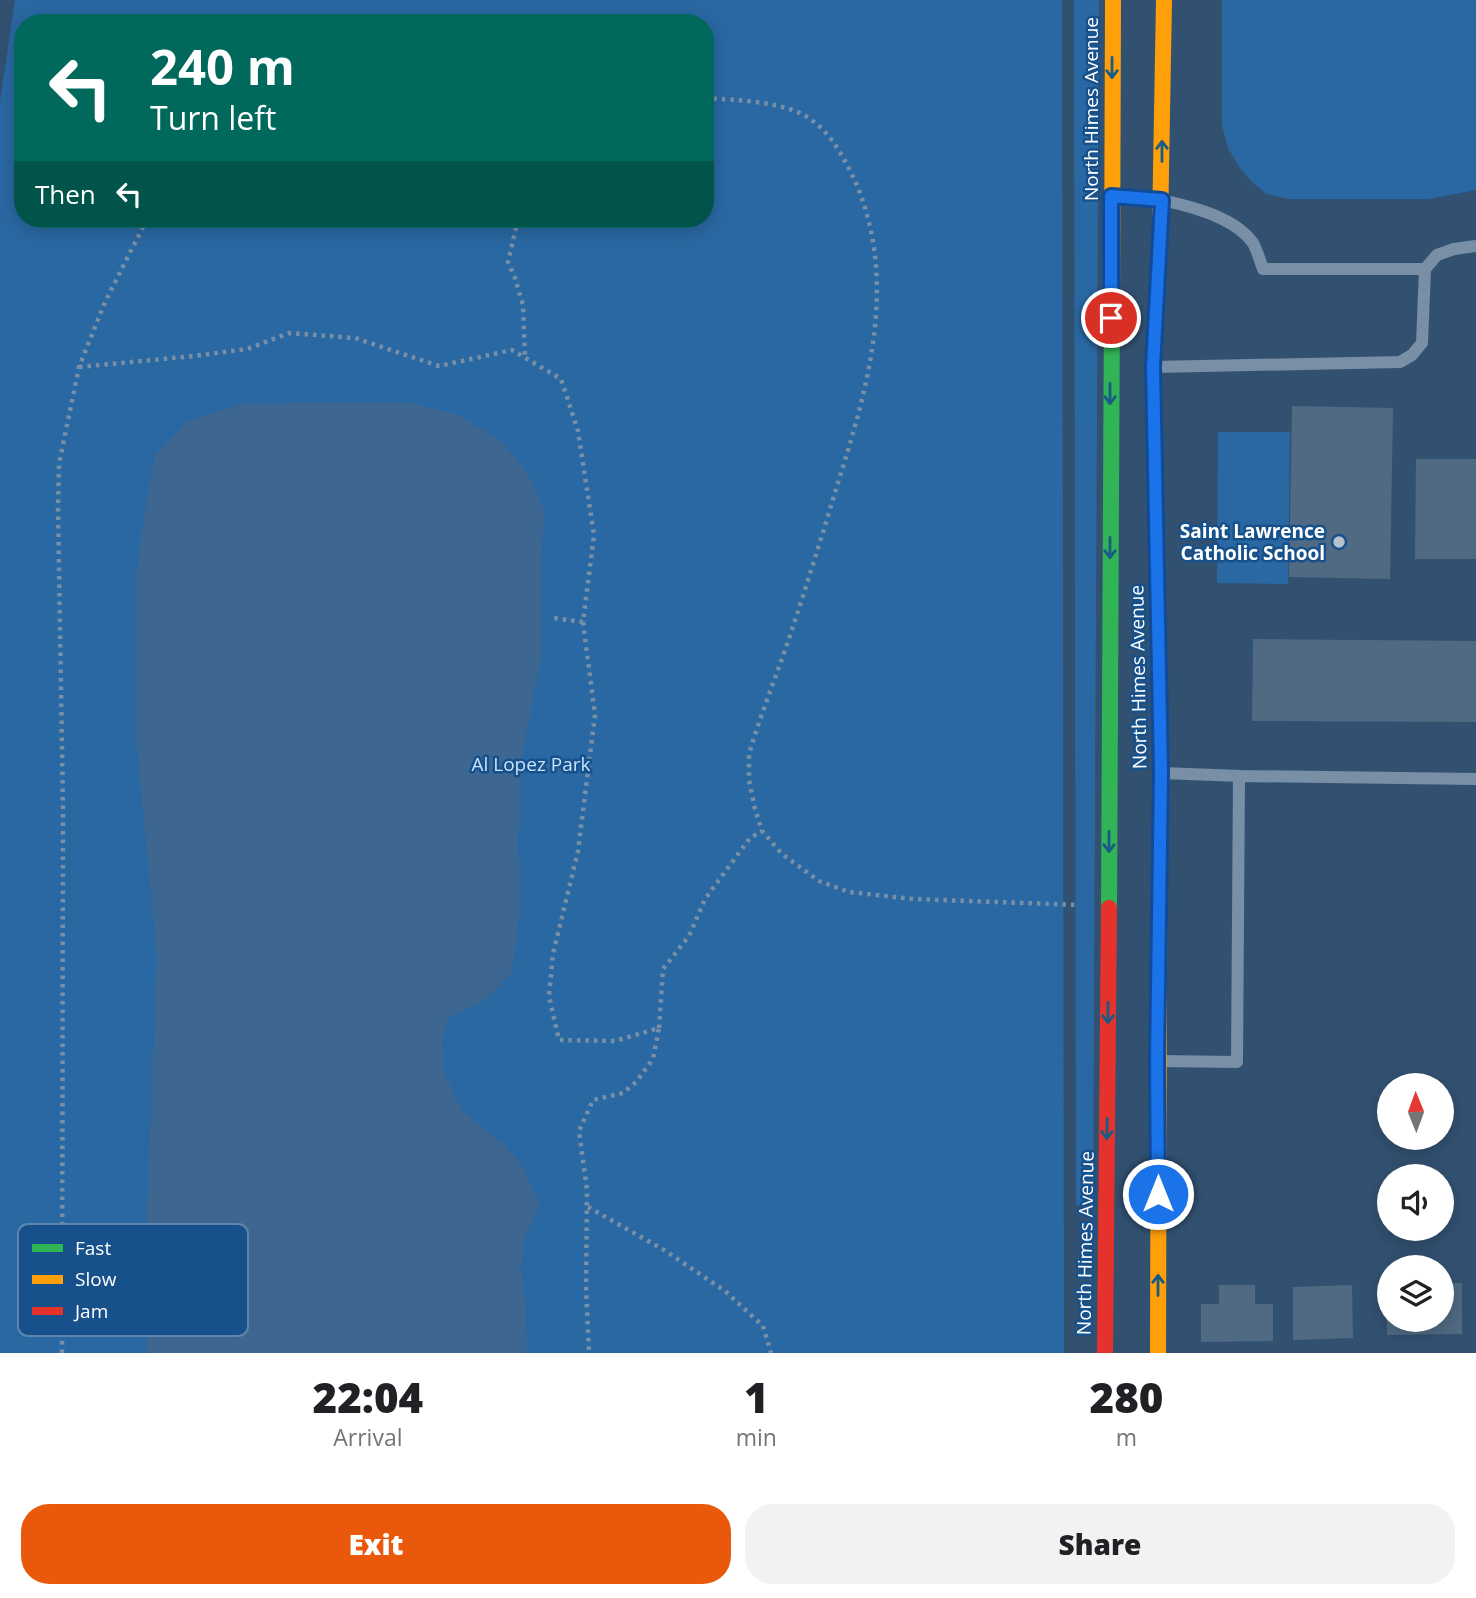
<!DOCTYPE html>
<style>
:root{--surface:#fff;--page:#f2f2f2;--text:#202124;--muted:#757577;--accent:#ea580c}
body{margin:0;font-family:"Open Sans",sans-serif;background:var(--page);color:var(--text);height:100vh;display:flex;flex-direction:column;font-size:26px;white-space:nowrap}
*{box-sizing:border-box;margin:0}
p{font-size:23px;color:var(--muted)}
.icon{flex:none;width:38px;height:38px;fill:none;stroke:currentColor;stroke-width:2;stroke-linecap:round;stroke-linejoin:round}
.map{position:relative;height:1353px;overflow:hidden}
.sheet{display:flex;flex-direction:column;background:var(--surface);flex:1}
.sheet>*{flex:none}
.banner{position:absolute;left:14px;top:14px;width:700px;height:214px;border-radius:28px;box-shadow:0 4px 18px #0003;background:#00695c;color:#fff;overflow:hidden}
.needle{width:46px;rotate:359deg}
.fabs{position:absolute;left:1377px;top:1073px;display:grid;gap:14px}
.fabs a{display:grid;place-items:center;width:77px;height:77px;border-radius:50%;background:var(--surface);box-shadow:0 4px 18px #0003;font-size:35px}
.pin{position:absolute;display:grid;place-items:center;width:60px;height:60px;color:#fff;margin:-30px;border:4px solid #fff;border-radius:50%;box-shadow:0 2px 7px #0007}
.me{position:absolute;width:77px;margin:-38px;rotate:0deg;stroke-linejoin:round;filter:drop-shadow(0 0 5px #0008)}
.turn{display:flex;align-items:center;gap:24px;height:147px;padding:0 21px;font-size:32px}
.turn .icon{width:91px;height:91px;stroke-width:2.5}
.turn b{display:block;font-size:49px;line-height:60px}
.then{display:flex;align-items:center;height:66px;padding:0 21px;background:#0003;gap:14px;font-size:26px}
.eta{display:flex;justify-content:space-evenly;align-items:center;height:119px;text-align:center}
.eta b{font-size:42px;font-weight:800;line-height:49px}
.button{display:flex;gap:14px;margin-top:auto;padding:14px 21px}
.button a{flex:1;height:80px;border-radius:28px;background:var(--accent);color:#fff;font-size:28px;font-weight:800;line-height:80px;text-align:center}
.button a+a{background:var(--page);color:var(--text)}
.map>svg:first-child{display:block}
.green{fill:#2a68a3;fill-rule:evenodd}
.water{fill:#3d6791}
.building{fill:#506a83}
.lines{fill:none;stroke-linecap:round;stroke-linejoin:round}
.path{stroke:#798fa6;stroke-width:4.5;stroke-dasharray:3.5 5;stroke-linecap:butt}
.lane{stroke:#798fa6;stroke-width:12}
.fast{stroke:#30b455;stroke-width:16}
.slow{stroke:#ff9f0a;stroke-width:16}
.jam{stroke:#e5322d;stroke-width:16}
.oneway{stroke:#1a5b86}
.route-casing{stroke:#114b97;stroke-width:18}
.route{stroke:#1a73e8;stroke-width:12}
.poi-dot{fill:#b7c2cd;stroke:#17518c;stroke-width:2.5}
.labels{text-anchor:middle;stroke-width:5;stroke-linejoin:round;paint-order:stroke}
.street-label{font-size:19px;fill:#fff;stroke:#17518c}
.poi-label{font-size:19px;font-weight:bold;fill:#fff;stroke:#17518c;text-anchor:end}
.park-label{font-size:19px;fill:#c7e2fb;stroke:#17518c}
.key{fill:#17518c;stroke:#5d85ae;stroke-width:2}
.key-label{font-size:19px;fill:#fff}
</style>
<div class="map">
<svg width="1476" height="1353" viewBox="0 0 1476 1353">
<rect width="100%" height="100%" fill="#325171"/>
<path class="green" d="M 15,0 L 1062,0 L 1064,1353 L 0,1353 L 0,101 ZM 23,23 L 705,23 L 705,219 L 23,219 Z
M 1074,0 L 1099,0 L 1093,1205 L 1076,1205 Z
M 1222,0 L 1476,0 L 1476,190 L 1429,199 L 1289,199 L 1267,194 L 1254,184 L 1240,168 L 1228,148 L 1222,125 Z
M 1218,432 L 1290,432 L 1288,584 L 1217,583 Z"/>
<path class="water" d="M 348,402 L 411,403 L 459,415 L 502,442 L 527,472 L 544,510 L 541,570 L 541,658 L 523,751 L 518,843 L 521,903 L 512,972 L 486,1000 L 448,1018 L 442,1039 L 444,1072 L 462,1110 L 502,1143 L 521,1163 L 539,1205 L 525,1238 L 521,1268 L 526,1308 L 527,1351 L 526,1353 L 147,1353 L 144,1287 L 157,957 L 137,749 L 136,579 L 147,496 L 155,455 L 189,420 L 245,404 Z"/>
<path class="building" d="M 1292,406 L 1393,408 L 1390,579 L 1289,577 Z
M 1416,459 L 1476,459 L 1476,559 L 1415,559 Z
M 1253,639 L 1476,641 L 1476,722 L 1252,721 Z
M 1442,1283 L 1462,1283 L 1462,1334 L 1387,1335 L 1386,1284 L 1390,1284 L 1390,1320 L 1442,1320 Z
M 1219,1285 L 1255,1285 L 1255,1304 L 1273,1304 L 1273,1341 L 1201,1342 L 1201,1304 L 1219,1304 Z
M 1352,1285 L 1353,1338 L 1293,1340 L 1293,1287 Z"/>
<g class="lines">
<path class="path" d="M 705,98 C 736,100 788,101 813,121 C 833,136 845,160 855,181 C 899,282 868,387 837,486 C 820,542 803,598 784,653 C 772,687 759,720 749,754 L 749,780 L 755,809 L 762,831 L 782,854 L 819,881 L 849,892 L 913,899 L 1079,905
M 518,219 L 508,262 L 515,278 L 523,305 L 525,357
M 79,367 L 194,356 L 247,349 L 289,333 L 355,338 L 439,366 L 512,350 L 561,379 L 578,431 L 594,535 L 583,622 L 554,618
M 583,622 L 595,715 L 578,851 L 553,954 L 549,996 L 559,1040 L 615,1041 L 659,1028 L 653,1059 L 636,1082 L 623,1093 L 593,1100 L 579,1131 L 587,1190 L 586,1287 L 589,1353
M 659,1028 L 663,969 L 689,936 L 705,899 L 750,838 L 762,831
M 588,1207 L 664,1250 L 725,1291 L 763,1326 L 771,1353
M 62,1353 L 63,808 L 58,507 L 59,464 L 79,367 L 105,302 L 147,219"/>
<path class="lane" d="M 1166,201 C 1194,207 1235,218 1253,243 C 1257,250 1260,261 1263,269 L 1425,269
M 1153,367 L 1400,362 L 1412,355 L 1422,343 L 1425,269 L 1437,255 L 1454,249 L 1476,246
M 1161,773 L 1241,776 L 1476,779
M 1160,1061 L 1237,1062 L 1239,776"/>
<path class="fast" d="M 1155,461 L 1161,773 L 1159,975
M 1109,908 L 1112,293"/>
<path class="slow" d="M 1160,228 L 1164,0
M 1112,293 L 1113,0
M 1158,1353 L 1159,975"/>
<path class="jam" d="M 1155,461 L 1153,367 L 1160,228
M 1105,1353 L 1109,908"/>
</g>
<defs><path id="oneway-shaft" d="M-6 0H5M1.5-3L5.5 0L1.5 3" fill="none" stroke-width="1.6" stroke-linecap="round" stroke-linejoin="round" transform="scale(1.75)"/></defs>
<g class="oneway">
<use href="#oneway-shaft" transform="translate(1112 68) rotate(90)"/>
<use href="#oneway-shaft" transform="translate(1162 151) rotate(-90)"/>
<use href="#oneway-shaft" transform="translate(1110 394) rotate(90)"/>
<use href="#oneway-shaft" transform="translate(1110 548) rotate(90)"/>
<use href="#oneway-shaft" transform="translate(1109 842) rotate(90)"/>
<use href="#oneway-shaft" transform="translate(1108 1013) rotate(90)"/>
<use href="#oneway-shaft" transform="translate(1107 1129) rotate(91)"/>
<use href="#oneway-shaft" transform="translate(1158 1285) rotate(-90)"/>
</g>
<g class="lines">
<g class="route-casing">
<path id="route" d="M 1111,318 L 1111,196 L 1162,200 L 1153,367 L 1161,773 L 1157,1061 L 1158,1194"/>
</g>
<use href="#route" class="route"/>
</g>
<circle class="poi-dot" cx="1339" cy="542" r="7"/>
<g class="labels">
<g class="street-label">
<text transform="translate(1091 109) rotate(-90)" y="7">North Himes Avenue</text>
<text transform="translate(1138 677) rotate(-91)" y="7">North Himes Avenue</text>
<text transform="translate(1085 1243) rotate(-89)" y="7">North Himes Avenue</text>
</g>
<g class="poi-label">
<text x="1325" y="538">Saint Lawrence<tspan x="1325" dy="22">Catholic School</tspan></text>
</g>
<g class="park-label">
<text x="531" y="771">Al Lopez Park</text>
</g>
</g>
<rect x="18" y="1224" width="230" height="112" rx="10" class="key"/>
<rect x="32" y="1244" width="31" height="8" fill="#30b455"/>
<rect x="32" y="1275" width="31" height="9" fill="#ff9f0a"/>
<rect x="32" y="1307" width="31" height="8" fill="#e5322d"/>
<g class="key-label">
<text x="75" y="1255">Fast</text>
<text x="75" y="1286">Slow</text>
<text x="75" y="1318">Jam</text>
</g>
</svg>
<div class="fabs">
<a><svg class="needle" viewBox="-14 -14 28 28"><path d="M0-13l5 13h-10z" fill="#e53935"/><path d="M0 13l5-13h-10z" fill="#757577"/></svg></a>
<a><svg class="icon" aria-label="sound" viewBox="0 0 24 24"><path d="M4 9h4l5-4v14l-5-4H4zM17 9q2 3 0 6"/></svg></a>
<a><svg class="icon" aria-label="layers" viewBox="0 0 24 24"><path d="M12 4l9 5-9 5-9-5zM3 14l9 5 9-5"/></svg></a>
</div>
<div class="pin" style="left:1111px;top:318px;background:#d93025"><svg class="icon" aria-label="arrive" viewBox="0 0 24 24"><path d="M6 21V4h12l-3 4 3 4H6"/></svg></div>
<svg class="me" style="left:1158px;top:1194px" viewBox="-20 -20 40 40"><circle r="17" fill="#1a73e8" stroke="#fff" stroke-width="3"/><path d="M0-11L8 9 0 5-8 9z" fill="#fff"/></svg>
<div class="banner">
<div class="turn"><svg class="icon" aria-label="left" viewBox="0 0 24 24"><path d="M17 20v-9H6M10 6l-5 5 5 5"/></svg><div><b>240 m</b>Turn left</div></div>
<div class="then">Then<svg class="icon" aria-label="left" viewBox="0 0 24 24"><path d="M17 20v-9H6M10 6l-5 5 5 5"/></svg></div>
</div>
</div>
<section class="sheet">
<div class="eta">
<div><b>22:04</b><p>Arrival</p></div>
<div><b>1</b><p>min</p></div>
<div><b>280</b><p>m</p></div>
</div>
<div class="button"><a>Exit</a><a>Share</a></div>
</section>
